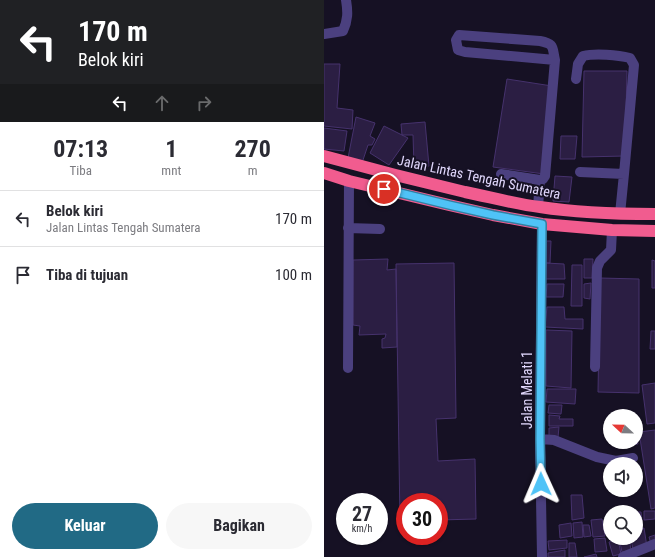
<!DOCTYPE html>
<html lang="id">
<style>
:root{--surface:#fff;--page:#f7f7f7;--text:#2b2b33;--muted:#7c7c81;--line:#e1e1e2;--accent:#216a85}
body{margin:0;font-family:"Roboto Condensed",sans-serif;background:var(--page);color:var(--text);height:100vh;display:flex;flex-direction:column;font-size:15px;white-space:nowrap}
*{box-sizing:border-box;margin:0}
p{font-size:13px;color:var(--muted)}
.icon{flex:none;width:22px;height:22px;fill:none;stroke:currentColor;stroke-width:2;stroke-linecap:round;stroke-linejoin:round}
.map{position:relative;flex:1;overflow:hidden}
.details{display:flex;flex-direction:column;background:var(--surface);width:324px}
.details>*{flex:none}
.guide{background:#202124;color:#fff;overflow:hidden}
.needle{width:26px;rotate:292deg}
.controls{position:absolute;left:279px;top:409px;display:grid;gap:8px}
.controls a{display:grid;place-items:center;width:40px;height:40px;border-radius:50%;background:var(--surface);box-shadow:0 1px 3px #0004;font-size:20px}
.speed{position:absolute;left:12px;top:493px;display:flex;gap:8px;font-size:20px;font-weight:700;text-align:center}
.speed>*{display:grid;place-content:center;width:52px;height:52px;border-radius:50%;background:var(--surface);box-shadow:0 1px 3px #0004;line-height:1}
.speed small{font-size:10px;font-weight:400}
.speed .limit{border:6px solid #d22;background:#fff;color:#111}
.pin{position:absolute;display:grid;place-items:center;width:34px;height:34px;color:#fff;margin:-17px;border:2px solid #fff;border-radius:50%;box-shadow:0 1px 4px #0007}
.me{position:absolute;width:44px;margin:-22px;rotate:359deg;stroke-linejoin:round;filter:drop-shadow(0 0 3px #0008)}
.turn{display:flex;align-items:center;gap:14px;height:84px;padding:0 12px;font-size:18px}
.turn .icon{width:52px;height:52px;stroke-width:2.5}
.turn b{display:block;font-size:28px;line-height:34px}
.lanes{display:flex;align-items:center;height:38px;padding:0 12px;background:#0003;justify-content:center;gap:20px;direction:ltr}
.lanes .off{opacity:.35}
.eta{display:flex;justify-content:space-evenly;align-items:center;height:68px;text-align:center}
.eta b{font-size:24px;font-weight:700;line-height:28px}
.cta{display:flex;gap:8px;margin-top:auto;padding:8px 12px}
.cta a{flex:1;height:46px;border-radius:24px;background:var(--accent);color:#fff;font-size:16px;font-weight:700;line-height:46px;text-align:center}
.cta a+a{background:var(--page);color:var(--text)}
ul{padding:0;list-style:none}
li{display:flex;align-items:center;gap:12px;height:56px;padding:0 12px;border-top:1px solid var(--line)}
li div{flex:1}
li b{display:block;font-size:15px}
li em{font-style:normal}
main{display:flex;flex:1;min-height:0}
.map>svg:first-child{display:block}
.building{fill:#2b1e43;stroke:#46326d}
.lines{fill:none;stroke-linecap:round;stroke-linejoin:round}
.minor{stroke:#4b407f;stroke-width:10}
.highway{stroke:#f15c8f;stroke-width:12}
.route-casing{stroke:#337fa1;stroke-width:10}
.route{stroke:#4fc3f7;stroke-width:7}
.labels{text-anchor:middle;stroke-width:4;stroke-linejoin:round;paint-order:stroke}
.street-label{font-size:14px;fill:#e0d7fc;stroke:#161124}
</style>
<main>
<section class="details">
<div class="guide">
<div class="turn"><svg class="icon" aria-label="left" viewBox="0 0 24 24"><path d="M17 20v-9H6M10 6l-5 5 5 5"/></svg><div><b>170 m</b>Belok kiri</div></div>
<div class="lanes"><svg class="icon" aria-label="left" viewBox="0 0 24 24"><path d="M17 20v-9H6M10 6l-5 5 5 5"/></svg><svg class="icon off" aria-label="ahead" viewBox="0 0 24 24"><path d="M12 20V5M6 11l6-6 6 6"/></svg><svg class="icon off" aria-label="right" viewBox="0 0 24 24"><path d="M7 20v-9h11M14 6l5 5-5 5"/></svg></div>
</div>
<div class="eta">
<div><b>07:13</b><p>Tiba</p></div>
<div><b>1</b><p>mnt</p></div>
<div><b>270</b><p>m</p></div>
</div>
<ul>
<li><svg class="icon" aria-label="left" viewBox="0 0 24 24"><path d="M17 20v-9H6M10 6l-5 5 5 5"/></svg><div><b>Belok kiri</b><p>Jalan Lintas Tengah Sumatera</p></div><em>170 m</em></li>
<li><svg class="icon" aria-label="arrive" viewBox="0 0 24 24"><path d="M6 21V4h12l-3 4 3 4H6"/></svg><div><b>Tiba di tujuan</b></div><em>100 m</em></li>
</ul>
<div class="cta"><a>Keluar</a><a>Bagikan</a></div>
</section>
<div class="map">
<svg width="331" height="557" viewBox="0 0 331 557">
<rect width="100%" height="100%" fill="#161124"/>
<path class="building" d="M 0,64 L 16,64 L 13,108 L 29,110 L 28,129 L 0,126 Z
M 260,71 L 303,71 L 301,156 L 258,157 Z
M 183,79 L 228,86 L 220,174 L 169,167 Z
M 32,117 L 51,123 L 46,136 L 51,139 L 48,145 L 44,145 L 38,163 L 24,158 Z
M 101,122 L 105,166 L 90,167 L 89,135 L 78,135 L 77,124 Z
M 60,126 L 84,138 L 65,165 L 46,153 Z
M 0,128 L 23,131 L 20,151 L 0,149 Z
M 237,136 L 253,136 L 251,159 L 236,159 Z
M 231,176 L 248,177 L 245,202 L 229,201 Z
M 220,241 L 227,241 L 226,263 L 219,263 Z
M 64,259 L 63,270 L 72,269 L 73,347 L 58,348 L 58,339 L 61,338 L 62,334 L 35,335 L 36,326 L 29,325 L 29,260 Z
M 260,259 L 269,259 L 268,278 L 260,278 Z
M 328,260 L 331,261 L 331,288 L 328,288 Z
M 130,263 L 132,418 L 112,419 L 114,461 L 151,459 L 152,519 L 115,520 L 115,502 L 81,502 L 81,522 L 76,522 L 72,264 Z
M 222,263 L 240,264 L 241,279 L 221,279 Z
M 248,265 L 258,265 L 258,306 L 247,306 Z
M 276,278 L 315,279 L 315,393 L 274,392 Z
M 267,283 L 266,299 L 260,298 L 260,284 Z
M 223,284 L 240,284 L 239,297 L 222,297 Z
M 223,307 L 240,307 L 241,319 L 259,319 L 259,329 L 221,327 Z
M 222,330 L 248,331 L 247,388 L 222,386 Z
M 327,331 L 331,331 L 331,349 L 326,349 Z
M 331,383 L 331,423 L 323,424 L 318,385 Z
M 223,389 L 252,389 L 251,404 L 222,402 Z
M 225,405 L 238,405 L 237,414 L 224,413 Z
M 225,415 L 236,416 L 235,419 L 249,419 L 249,426 L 225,426 Z
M 235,427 L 234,437 L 225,436 L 225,428 Z
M 312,427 L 314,444 L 294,447 L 293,442 L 312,442 Z
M 331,430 L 331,508 L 327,509 L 315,432 Z
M 247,495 L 258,495 L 260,518 L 248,520 Z
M 320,511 L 331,511 L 331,519 L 320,520 Z
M 312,512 L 317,512 L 318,521 L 312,522 L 312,528 Z
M 278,519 L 281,536 L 269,537 L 267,520 Z
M 258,522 L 259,537 L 250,538 L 249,523 Z
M 247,523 L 248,536 L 236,538 L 235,525 Z
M 259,525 L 265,525 L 267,536 L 260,537 Z
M 320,528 L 323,547 L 309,550 L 307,538 L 312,538 L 312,530 Z
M 331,535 L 331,543 L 327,544 L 325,537 Z
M 281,538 L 283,551 L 271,552 L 270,539 Z
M 295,538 L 305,538 L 307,550 L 298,552 Z
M 294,539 L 297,554 L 289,556 L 285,542 Z
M 243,540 L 243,548 L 225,550 L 224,541 Z
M 245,543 L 251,543 L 253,557 L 245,557 Z
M 241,550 L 241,557 L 224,557 L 224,553 Z
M 272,554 L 273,557 L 260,557 Z"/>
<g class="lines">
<path class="minor" d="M 0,34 L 19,31 C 24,20 24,12 22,0
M 252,79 L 254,64 L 259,56 C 271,53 294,55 306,58 L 310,65 L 300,174
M 256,172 L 300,174 L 296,214
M 177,174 L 216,180 L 219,179 L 221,176 L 231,60 C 228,47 231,44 216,41 L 135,35 L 132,40 L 134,50 L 141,52 L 231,60
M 214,207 L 216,180
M 218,224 L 216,439 L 218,557
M 24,228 L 56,229
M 271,367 L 273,268 L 276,261 L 287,250 L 288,230
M 24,368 L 25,181
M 216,439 L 230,440 L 273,457 L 292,461 L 309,458
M 299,557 L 331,544"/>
<path class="highway" d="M 0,156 C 47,169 94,181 141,192 C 166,197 191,204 216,207 C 254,213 292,214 331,214
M 0,173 L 25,181 L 125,205 L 169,215 L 218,224 L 288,230 L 331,231"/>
</g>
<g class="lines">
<g class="route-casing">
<path id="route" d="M 60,189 L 125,205 L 169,215 L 218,224 L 216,439 L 217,484"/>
</g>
<use href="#route" class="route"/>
</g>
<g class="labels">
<g class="street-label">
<text transform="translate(155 177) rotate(12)" y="5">Jalan Lintas Tengah Sumatera</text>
<text transform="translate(203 390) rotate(-90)" y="5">Jalan Melati 1</text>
</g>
</g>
</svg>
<div class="controls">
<a><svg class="needle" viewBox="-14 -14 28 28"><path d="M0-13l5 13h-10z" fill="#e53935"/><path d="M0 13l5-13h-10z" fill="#7c7c81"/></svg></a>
<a><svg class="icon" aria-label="sound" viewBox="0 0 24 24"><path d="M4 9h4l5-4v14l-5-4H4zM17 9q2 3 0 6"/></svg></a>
<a><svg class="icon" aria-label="search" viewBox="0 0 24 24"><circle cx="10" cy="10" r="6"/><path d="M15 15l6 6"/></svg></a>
</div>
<div class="speed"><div>27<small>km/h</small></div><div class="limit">30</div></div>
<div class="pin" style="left:60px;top:189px;background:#d93025"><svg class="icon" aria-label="arrive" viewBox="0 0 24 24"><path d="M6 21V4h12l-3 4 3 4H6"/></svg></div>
<svg class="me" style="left:217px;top:484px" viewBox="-20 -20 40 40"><path d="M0-17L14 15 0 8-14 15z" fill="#4fc3f7" stroke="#fff" stroke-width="4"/></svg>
</div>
</main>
